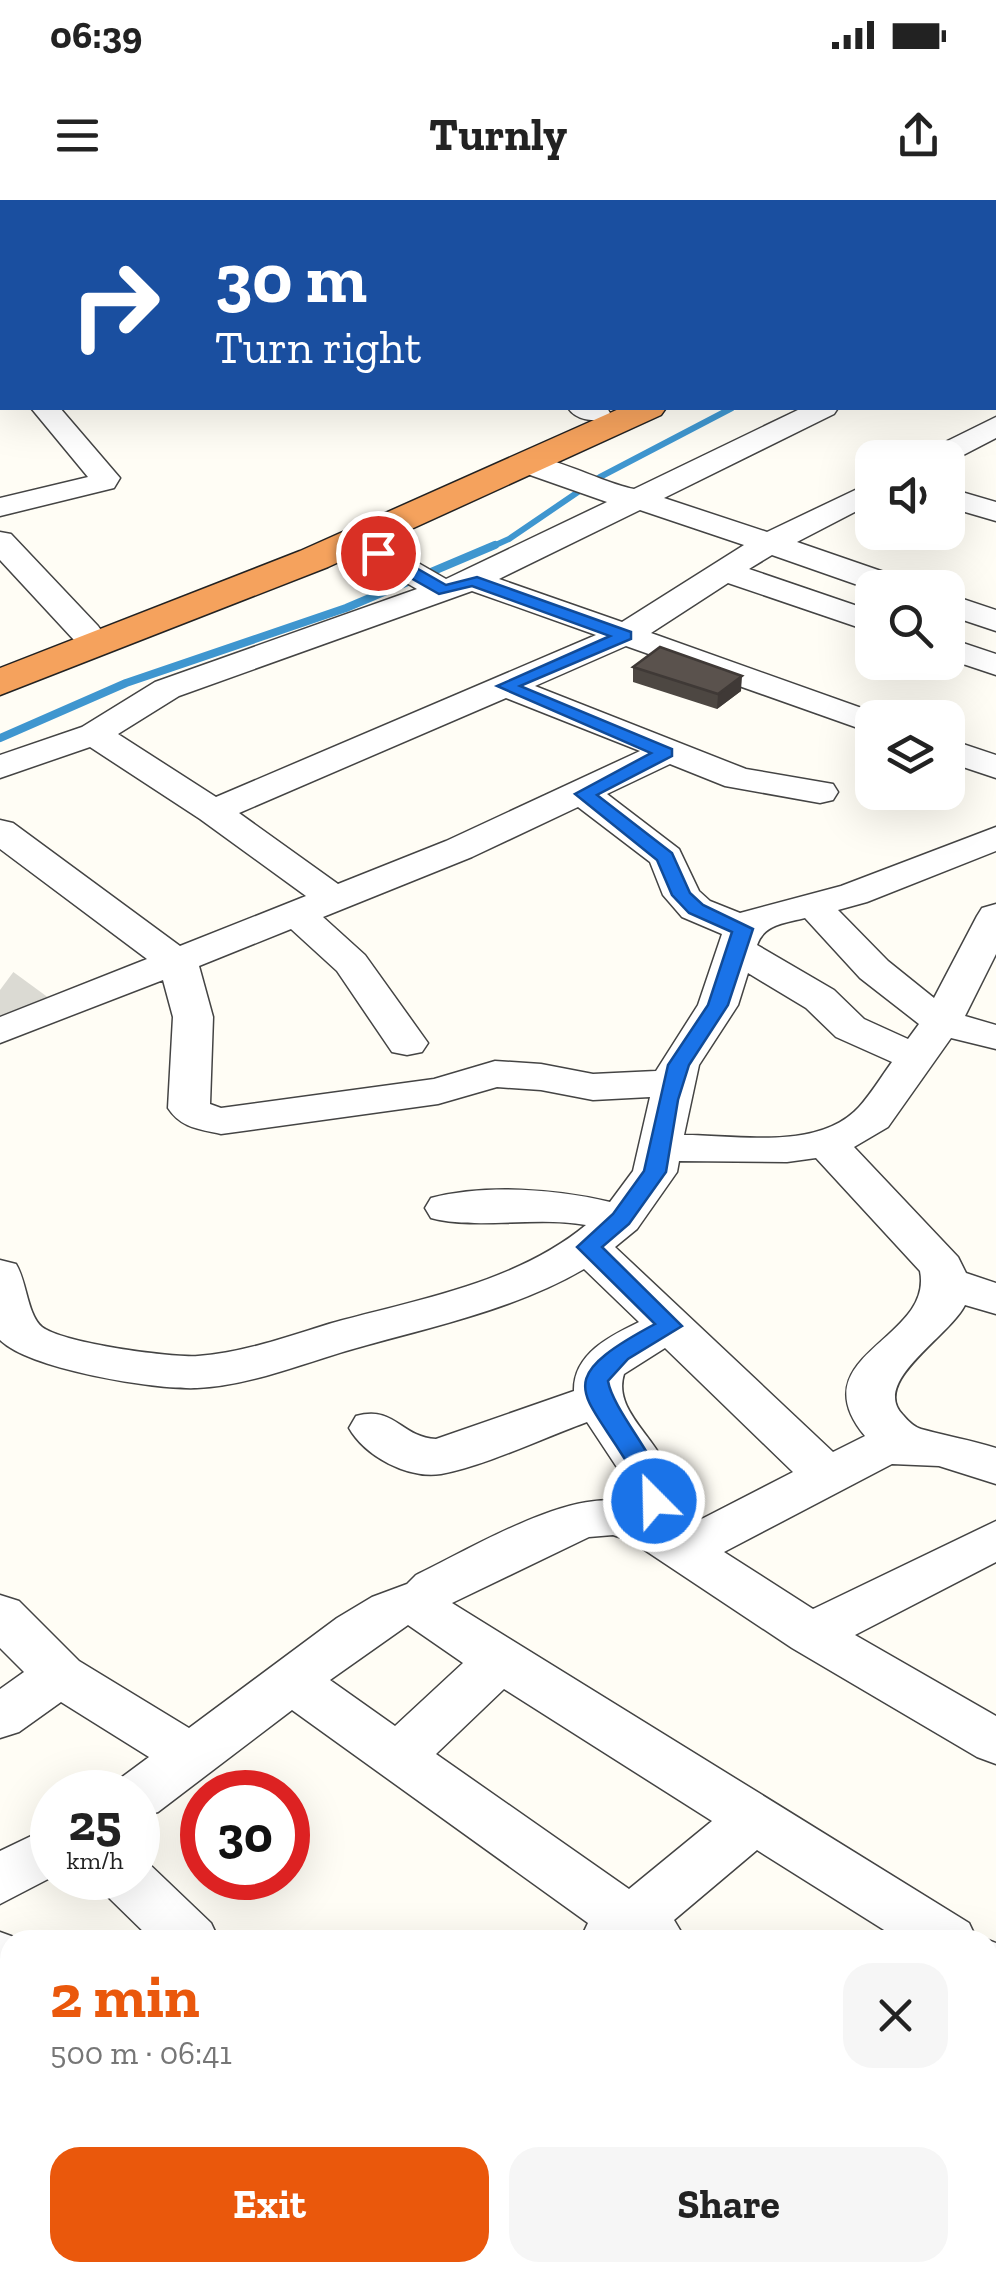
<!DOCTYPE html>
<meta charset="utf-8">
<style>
:root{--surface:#fff;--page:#f6f6f6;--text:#222;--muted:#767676;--accent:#ea580c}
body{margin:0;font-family:"Zilla Slab",serif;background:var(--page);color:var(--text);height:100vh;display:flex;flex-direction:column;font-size:38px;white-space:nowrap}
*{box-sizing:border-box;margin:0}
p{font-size:32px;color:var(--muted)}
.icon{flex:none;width:55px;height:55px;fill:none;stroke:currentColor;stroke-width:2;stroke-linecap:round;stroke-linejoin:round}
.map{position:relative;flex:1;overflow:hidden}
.side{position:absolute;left:0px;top:1730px;width:998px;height:352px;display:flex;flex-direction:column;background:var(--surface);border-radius:30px 30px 0 0;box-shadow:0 10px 40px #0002}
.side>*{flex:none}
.top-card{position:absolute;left:0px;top:0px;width:998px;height:210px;box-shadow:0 10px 40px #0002;background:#1a4fa0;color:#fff;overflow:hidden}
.controls{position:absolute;left:855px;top:240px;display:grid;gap:20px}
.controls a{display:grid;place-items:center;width:110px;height:110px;border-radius:20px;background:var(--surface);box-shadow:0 10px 40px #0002;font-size:50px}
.speed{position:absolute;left:30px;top:1570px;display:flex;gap:20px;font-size:50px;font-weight:700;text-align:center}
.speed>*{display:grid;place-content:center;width:130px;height:130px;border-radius:50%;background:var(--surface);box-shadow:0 10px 40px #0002;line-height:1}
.speed small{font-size:25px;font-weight:400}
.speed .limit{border:15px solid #d22;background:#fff;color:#111}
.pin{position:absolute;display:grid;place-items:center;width:85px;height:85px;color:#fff;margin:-42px;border:5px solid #fff;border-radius:50%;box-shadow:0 2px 10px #0007}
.me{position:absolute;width:110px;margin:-55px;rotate:337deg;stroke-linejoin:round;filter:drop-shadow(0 0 8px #0008)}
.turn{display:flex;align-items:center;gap:35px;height:210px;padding:0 50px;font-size:45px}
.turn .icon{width:130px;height:130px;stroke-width:2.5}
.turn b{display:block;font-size:70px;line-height:85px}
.round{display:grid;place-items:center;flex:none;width:105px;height:105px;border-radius:30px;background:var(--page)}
.head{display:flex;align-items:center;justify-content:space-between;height:170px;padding:0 50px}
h1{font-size:60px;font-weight:700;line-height:75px;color:var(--accent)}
.button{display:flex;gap:20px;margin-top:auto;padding:20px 50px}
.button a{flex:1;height:115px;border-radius:30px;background:var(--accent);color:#fff;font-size:40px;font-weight:700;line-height:115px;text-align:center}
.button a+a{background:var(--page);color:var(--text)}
.status{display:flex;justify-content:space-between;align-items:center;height:70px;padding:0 50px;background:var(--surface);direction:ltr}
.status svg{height:28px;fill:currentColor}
header{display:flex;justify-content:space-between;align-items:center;height:130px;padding:0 50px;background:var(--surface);font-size:45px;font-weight:700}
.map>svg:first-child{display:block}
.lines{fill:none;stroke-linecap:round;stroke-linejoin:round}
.stream-far1{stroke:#3f96cf;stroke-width:6}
.stream{stroke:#3f96cf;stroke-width:8}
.minor-tunnel-far1{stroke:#dbdad3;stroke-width:45;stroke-dasharray:45 22;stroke-linecap:butt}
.minor-tunnel{stroke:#dbdad3;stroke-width:58;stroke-dasharray:58 29;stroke-linecap:butt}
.minor-casing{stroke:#444;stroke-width:3}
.highway-casing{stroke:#222;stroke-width:3}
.minor{fill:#fff;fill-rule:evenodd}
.highway{fill:#f5a25d;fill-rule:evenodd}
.wall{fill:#4d4742}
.shaded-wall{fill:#3f3936}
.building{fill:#5a524d;stroke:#3f3936;stroke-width:2.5}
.route{fill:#1a73e8;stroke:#114b97;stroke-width:2.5}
</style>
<div class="status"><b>06:39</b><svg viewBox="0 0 49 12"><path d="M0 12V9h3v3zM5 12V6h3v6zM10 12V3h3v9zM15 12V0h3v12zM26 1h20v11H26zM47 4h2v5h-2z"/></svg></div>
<header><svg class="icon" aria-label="menu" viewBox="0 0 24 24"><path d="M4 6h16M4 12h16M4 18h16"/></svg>Turnly<svg class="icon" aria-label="share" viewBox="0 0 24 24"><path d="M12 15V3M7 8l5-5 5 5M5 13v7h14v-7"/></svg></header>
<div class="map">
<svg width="996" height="2081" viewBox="0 0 996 2081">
<rect width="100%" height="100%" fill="#fffdf5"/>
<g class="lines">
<path class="stream-far1" d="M 489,348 L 509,339 L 600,277 L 732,208"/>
<path class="stream" d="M 0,538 L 126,483 L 346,408 L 495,345"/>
<path class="minor-tunnel-far1" d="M 0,790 L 38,818"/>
<path class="minor-tunnel" d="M 259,2072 L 267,2081"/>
<g class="minor-casing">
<path id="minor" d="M 490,0 L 519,0 L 520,2 L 491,2 Z
M 725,0 L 754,0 L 755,2 L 726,2 Z
M 2,90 L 2,106 L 0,107 L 0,91 Z
M 995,114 L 996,114 L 995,131 Z
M 0,131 L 2,131 L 2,147 L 0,147 Z
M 995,172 L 996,172 L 996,188 L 995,188 Z
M 0,190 L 2,191 L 2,208 L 0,208 Z
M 31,208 L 60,208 L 120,278 L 114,288 L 0,316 L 0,298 L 88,277 Z
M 568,208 L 607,208 L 610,213 L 606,219 C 593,222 576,220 568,208 Z
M 802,208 L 838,208 L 834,214 L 664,298 L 767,332 L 872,282 L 872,303 L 797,342 L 910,381 L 915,388 L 872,390 L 772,355 L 749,369 L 872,411 L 872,432 L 728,383 L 651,433 L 884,516 L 872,518 L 872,533 L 626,446 L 535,486 L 746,569 L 833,584 L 838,592 L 833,600 L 820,603 L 725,586 L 670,564 L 607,594 L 679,649 L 699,691 L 710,701 L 740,713 L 841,686 L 996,627 L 996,651 L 867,702 L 838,710 L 888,761 L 934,798 L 977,716 L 982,708 L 996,704 L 996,754 L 965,816 L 996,825 L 996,849 L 951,838 L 888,927 L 854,947 L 958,1057 L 966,1073 L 996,1083 L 996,1114 L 965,1105 C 949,1137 870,1182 903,1215 C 908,1221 914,1227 921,1229 C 946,1236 971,1240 996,1248 L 996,1284 L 939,1266 L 892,1264 L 724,1352 L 813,1409 L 996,1321 L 996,1362 L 855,1435 L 996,1516 L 996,1564 L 977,1557 L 792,1448 L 631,1341 L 613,1335 L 589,1337 L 452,1403 L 969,1723 L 977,1740 L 900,1740 L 757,1650 L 674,1720 L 686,1740 L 580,1740 L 588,1723 L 292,1510 L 158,1612 L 138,1618 L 138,1592 L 112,1592 L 118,1580 L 149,1557 L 61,1502 L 19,1532 L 0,1538 L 0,1489 L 24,1472 L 0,1448 L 0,1395 L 19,1401 L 79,1461 L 189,1528 L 337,1418 L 372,1397 L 407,1384 L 416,1375 C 469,1350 572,1286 628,1303 L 626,1281 L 587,1222 C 546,1237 482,1267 441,1274 C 407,1279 365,1256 349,1228 L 356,1216 C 395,1205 400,1237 436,1239 L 574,1191 C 573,1154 610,1136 639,1122 L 584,1069 C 512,1111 426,1128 346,1151 C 299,1165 247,1186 197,1188 C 154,1190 29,1169 0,1140 L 0,1060 L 16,1064 C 27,1082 27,1114 42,1127 C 63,1143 170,1158 198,1156 C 243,1153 289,1136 332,1123 C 416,1100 516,1083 586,1025 C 536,1016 476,1030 431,1018 L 425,1008 L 431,998 C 486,984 556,989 610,1002 L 633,971 L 650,897 L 593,900 L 541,890 L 497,887 L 438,904 L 221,934 C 199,929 181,928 168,908 L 173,817 L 163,780 L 0,843 L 0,817 L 147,759 L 0,649 L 0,620 L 13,623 L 180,746 L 306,696 L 200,619 L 90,547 L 0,578 L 0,555 L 82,527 L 155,482 L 417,389 L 344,347 L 339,340 L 344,333 L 366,333 L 446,379 L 607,302 L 513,269 L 508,263 L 513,257 C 542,249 601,283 634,289 ZM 640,310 L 744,345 L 622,422 L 499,379 ZM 472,391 L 596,435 L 216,597 L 118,534 L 179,496 ZM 506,498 L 640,551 L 446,641 L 338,684 L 239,613 ZM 578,607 L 650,662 L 663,695 L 682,717 L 722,734 L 698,805 L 656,871 L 593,874 L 541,864 L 495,861 L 434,879 L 221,908 L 210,904 L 213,817 L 199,766 L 291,729 L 337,771 L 392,852 L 407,855 L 422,852 L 428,843 L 365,755 L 323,717 L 472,657 ZM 805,718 L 860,778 L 919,824 L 908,839 L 864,819 L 834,790 L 757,745 C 764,724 786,723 805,718 ZM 748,773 L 806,808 L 836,837 L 892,862 C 881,877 871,894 859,907 C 819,951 737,935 684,935 L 699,865 L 738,805 ZM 816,958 L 920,1071 C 934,1140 798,1155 865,1236 L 833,1252 L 615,1047 L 637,1029 L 677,972 L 679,961 L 787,962 ZM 665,1148 L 793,1272 L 686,1327 L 676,1321 C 688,1250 609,1222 624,1174 ZM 408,1425 L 463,1463 L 395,1526 L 330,1480 ZM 504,1489 L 712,1621 L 629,1689 L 436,1554 Z
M 996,217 L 996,238 L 948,263 L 948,258 L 921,258 L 925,252 Z
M 948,288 L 996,302 L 996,321 L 948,307 Z
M 0,332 L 11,334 L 98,426 L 103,433 L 98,440 L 74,440 L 0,360 Z
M 948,394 L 996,410 L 996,431 L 948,415 Z
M 948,438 L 996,454 L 996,475 L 948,459 Z
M 948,539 L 996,555 L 996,578 L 948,562 Z
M 52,1626 L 52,1677 L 0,1704 L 0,1651 Z
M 138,1658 L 146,1661 L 211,1723 L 219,1740 L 152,1740 L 106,1695 L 97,1678 L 138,1678 Z
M 0,1732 L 22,1740 L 10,1740 L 10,1792 L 0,1789 Z
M 988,1740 L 996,1743 L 996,1795 L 988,1792 Z
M 10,1800 L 10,1857 L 0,1860 L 0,1803 Z
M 10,1985 L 10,2048 L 0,2052 L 0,1988 Z
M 996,2011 L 994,2081 L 923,2081 L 927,2072 L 988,2072 L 988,2014 Z
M 168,2072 L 239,2072 L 236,2081 L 164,2081 Z
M 465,2072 L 536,2072 L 533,2081 L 461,2081 Z"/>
</g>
<g class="highway-casing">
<path id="highway" d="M 995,41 L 996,41 L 996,59 L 995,59 Z
M 621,208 L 666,208 L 661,215 L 328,367 L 0,495 L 0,468 L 300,351 Z"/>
</g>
<use href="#minor" class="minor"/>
<use href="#highway" class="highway"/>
</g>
<path class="wall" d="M 633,467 L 741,491 L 717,509 L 633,482 Z"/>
<path class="shaded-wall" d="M 742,476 L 741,491 L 717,509 L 718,494 Z"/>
<path class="building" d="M 660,447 L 742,476 L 718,494 L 633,467 Z"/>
<path class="route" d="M 372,349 L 383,349 L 446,385 L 477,377 L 631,432 L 631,439 L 520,486 L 672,549 L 672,556 L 597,595 L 672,653 L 690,693 L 703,705 L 753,729 L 728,805 L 689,865 L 678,900 L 666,972 L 629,1024 L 602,1047 L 682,1126 L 628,1159 L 608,1181 C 614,1216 678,1279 663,1307 L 645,1307 C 640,1298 641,1287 636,1278 C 588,1191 543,1184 655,1124 L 577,1047 L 613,1014 L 644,971 L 668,865 L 708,805 L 732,732 L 689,713 L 672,695 L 657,660 L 575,594 L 651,553 L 497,486 L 610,436 L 472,386 L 439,394 L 372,356 Z"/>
</svg>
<div class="controls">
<a><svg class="icon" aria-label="sound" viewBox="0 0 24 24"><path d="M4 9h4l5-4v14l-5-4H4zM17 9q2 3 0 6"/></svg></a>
<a><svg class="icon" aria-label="search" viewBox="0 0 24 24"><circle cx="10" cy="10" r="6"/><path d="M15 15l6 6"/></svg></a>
<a><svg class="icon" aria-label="layers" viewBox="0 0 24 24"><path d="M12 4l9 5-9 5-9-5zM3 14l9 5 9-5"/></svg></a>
</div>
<div class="speed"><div>25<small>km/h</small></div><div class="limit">30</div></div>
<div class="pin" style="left:378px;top:353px;background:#d93025"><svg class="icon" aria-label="arrive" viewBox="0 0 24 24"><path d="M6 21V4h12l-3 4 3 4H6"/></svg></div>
<svg class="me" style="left:654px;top:1301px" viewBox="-20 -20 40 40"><circle r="17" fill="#1a73e8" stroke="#fff" stroke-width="3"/><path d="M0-11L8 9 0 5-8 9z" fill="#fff"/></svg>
<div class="top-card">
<div class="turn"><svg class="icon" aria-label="right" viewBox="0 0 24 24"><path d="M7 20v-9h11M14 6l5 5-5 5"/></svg><div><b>30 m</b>Turn right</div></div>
</div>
<section class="side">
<div class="head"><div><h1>2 min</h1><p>500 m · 06:41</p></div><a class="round"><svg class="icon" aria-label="close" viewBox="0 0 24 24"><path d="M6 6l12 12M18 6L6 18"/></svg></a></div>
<div class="button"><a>Exit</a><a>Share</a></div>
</section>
</div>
